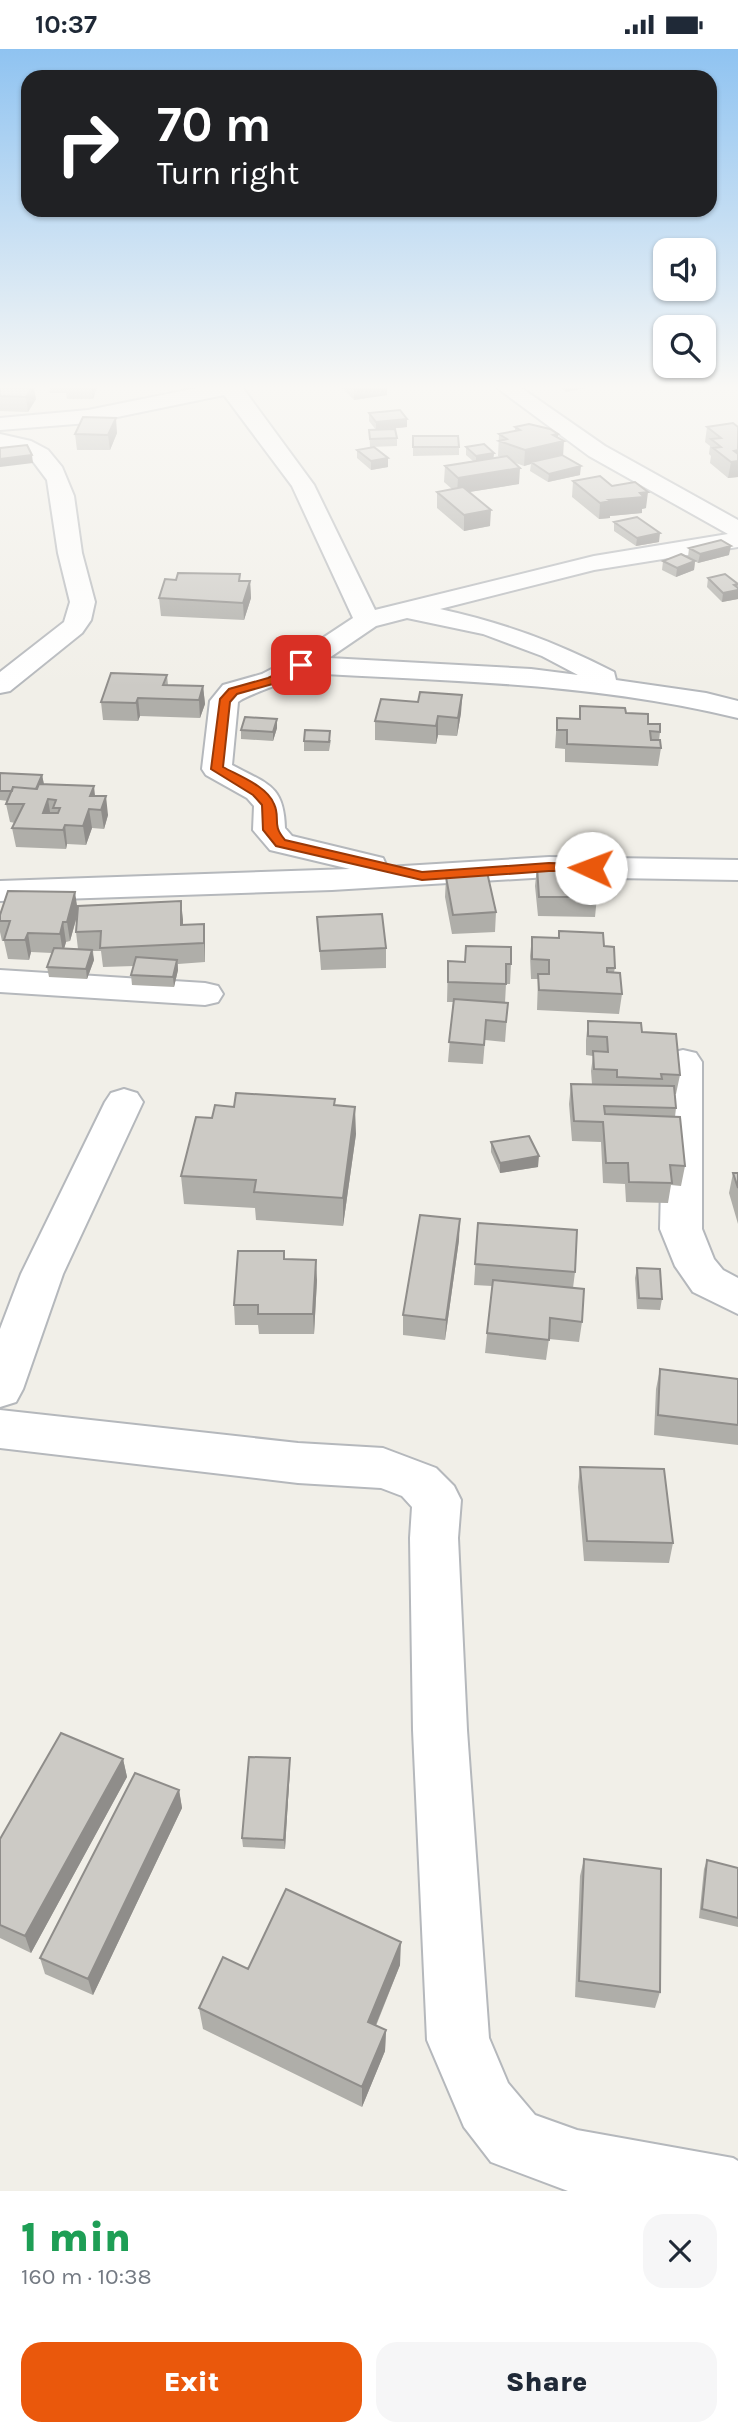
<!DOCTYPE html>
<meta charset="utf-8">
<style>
:root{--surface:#fff;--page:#f6f6f7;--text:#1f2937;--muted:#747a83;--accent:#ea580c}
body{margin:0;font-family:Karla,sans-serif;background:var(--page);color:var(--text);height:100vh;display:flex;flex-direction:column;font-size:26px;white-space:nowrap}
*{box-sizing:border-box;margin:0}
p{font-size:23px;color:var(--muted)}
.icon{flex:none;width:38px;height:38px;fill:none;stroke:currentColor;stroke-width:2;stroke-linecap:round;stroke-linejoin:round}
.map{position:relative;height:2142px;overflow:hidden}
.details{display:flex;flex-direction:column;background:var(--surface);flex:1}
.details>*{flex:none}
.top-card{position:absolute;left:21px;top:21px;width:696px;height:147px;border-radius:21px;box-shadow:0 2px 5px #0004;background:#202124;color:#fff;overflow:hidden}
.fabs{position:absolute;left:653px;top:189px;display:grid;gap:14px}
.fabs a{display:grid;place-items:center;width:63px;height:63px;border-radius:14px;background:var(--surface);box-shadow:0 2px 5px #0004;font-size:35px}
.pin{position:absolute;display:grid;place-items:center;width:60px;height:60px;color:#fff;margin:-30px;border-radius:14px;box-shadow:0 4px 10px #0006}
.me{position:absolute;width:77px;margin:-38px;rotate:272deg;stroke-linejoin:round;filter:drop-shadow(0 0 5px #0008)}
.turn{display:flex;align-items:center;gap:24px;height:147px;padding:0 21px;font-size:32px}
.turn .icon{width:91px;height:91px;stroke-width:2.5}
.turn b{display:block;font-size:49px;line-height:60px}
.round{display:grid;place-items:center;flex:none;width:74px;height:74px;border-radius:21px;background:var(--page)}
.summary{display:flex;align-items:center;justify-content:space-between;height:119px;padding:0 21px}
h1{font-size:42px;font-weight:800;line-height:52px;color:#1e9e55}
.primary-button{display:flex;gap:14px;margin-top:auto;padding:14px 21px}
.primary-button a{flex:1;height:80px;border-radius:21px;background:var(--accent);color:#fff;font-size:28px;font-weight:800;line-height:80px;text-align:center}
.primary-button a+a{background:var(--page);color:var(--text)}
.status{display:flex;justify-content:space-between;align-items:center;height:49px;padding:0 35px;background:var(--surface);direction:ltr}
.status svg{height:19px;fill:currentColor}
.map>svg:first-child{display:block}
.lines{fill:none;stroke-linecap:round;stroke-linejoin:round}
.minor-casing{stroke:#b5b8bc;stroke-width:4}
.minor{fill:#fff;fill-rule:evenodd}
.wall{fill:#afaea9;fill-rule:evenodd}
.shaded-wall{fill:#8f8d8a}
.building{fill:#cccac5;stroke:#8f8d8a;stroke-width:2;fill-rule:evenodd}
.route{fill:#ea580c;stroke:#983908;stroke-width:2}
</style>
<div class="status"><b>10:37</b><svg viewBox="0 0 49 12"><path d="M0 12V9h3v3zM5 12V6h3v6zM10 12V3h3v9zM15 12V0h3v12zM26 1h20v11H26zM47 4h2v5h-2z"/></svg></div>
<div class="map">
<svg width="738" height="2142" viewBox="0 0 738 2142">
<rect width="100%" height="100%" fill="#f1efe8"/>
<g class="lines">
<g class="minor-casing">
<path id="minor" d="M 202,338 L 242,338 L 314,436 L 375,561 L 594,507 L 728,485 L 589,407 L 496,338 L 520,338 L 605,397 L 738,471 L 738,498 L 594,521 L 440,560 C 504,574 555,593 614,623 L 616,631 L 706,644 L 738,652 L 738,669 C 597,634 450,632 306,624 C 291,632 245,646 238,653 L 232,716 C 267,735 284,736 285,779 L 292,787 L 383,809 L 387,818 L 549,808 L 738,811 L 738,831 L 549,828 L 332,841 L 0,852 L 0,832 L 350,820 L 270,801 L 253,781 L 254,757 L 247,749 L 206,726 L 202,720 L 210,652 L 223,636 L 262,625 L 291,610 L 353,569 L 292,437 L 224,346 L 88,374 L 0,381 L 0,369 L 88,361 ZM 407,569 L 483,585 L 542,607 L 578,626 L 531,620 L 329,609 L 376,577 Z
M 0,385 L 31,392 L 48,401 L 62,418 L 74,447 L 82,504 L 95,553 L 91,571 L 82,584 L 10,642 L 0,644 L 0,623 L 64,573 L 70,553 L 58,504 L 47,431 L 32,411 L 0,398 Z
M 0,921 L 205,934 L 218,937 L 223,945 L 218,953 L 205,956 L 0,943 Z
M 683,1001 L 696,1004 L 702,1013 L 702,1180 L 714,1210 L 723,1221 L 738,1229 L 738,1265 L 693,1243 L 675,1217 L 660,1180 L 664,1013 L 670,1004 Z
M 124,1040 L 137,1044 L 143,1053 L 63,1225 L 23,1340 L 16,1353 L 0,1358 L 0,1280 L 21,1225 L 105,1053 L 111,1044 Z
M 0,1361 L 298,1394 L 383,1399 L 436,1419 L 454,1437 L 461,1451 L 458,1489 L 467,1681 L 489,1989 L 508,2034 L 535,2066 L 577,2081 L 733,2109 L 738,2112 L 738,2142 L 568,2142 L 491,2113 L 464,2078 L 427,1991 L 413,1681 L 410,1489 L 412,1458 L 402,1447 L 381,1439 L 298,1434 L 0,1399 Z"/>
</g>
<use href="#minor" class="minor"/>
</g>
<path class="wall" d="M 0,338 L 36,350 L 28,363 L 0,362 Z
M 49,338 L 97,338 L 93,350 L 67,350 L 66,344 L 50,344 Z
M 341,338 L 387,338 L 387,346 L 354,351 Z
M 559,338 L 590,338 L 566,343 Z
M 369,364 L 407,370 L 407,378 L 380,381 L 397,389 L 397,397 L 370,398 L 369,381 L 376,381 L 369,372 Z
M 515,378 L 558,385 L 558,389 L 563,407 L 580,426 L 548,433 L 530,422 L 531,415 L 524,417 L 513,413 L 519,435 L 469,443 L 490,477 L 464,482 L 437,459 L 437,443 L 452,440 L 444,433 L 445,417 L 473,412 L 466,406 L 466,398 L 494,404 L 493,409 L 501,408 L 498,407 L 499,385 L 515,382 Z
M 707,378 L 738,378 L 738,428 L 728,429 L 710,414 L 711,407 L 709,405 L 710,397 L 705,393 Z
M 117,384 L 110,401 L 77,401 L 75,385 Z
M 413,387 L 459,398 L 459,406 L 413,407 Z
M 357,401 L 388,409 L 388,418 L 371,421 L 357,409 Z
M 573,432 L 612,437 L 646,459 L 642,460 L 642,464 L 610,467 L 610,469 L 599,470 L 572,448 Z
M 614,473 L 659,493 L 636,497 L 614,482 Z
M 689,499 L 729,506 L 698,514 L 688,508 Z
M 663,512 L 695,512 L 694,521 L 676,528 L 662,521 Z
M 708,529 L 737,538 L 738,550 L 722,553 L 707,538 Z
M 241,532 L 250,532 L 251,549 L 244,571 L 161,567 L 159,549 Z
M 167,626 L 168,636 L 203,637 L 205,655 L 200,669 L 140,667 L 138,672 L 103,671 L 101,653 Z
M 462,646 L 461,664 L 457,687 L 438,686 L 436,695 L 375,691 L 375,672 L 418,653 Z
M 580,657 L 626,664 L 648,675 L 660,683 L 659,691 L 661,699 L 658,717 L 565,713 L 565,700 L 555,699 L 557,669 L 579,670 Z
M 277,670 L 277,679 L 273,692 L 241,690 L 241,681 Z
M 331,691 L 329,702 L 304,702 L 304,692 Z
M 0,724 L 42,726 L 44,735 L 95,747 L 108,766 L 104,780 L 92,779 L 86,796 L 67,795 L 66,800 L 16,798 L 12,779 L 15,774 L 10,773 L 6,755 L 8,752 L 0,751 Z
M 537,818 L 562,826 L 597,848 L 595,868 L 538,867 L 535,837 Z
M 458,824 L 496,863 L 495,883 L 452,885 L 445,848 L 446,828 L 458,828 Z
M 181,852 L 183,876 L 205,895 L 205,913 L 178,915 L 178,921 L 174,938 L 132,936 L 131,926 L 134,917 L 103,918 L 101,902 L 93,902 L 94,911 L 87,930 L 49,928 L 47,918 L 52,904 L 31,903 L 29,911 L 8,910 L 4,892 L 2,892 L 0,883 L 0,866 L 78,861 ZM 78,864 L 76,883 L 78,900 L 64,899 L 66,893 L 70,892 Z
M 317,868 L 386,899 L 386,919 L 321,921 Z
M 559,882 L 604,897 L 615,919 L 614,923 L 622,945 L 619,965 L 537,961 L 538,930 L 531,930 L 530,907 L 532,888 L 559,889 Z
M 448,912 L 511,915 L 510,935 L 506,935 L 505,954 L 508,954 L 505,993 L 485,991 L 483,1015 L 448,1013 L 453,953 L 447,953 Z
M 588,972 L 642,983 L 680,1026 L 676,1045 L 675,1045 L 676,1059 L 675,1068 L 685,1117 L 681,1137 L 671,1136 L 668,1154 L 626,1153 L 625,1135 L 603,1134 L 601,1093 L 572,1092 L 569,1055 L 571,1035 L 592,1035 L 591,1022 L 593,1007 L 586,1006 L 586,991 Z
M 335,1056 L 356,1085 L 343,1177 L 256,1171 L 255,1159 L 184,1155 L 181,1127 L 212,1069 L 234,1058 Z
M 491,1093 L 538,1118 L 500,1124 L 491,1103 Z
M 733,1124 L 738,1124 L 738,1175 L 729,1144 Z
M 478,1174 L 575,1223 L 573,1239 L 582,1273 L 579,1293 L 549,1290 L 546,1311 L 485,1304 L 492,1237 L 474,1236 Z
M 459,1191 L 445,1291 L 403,1286 L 403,1266 Z
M 284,1210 L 317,1231 L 314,1285 L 259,1285 L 258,1276 L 235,1276 L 234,1256 Z
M 637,1219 L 662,1250 L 660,1261 L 637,1260 L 635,1229 Z
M 660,1320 L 738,1330 L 738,1396 L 654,1386 L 656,1340 Z
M 580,1418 L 673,1494 L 669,1514 L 584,1512 L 578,1438 Z
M 290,1709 L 290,1719 L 285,1800 L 243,1798 L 242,1789 Z
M 123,1710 L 127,1728 L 31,1904 L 0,1889 L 0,1790 Z
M 179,1741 L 182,1759 L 93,1946 L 45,1925 L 40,1909 Z
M 584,1810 L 660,1943 L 655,1959 L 575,1948 L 580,1827 Z
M 707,1811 L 738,1819 L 738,1878 L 699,1869 L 704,1820 Z
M 400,1916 L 376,1977 L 386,1981 L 385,2002 L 362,2058 L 203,1980 L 199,1959 L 248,1920 Z"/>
<path class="shaded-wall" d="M 32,338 L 34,338 L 36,350 L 28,363 L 26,348 Z
M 92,338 L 97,338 L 93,350 Z
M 354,338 L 387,338 L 387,346 L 354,351 Z
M 566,338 L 590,338 L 566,343 Z
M 116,369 L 117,384 L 110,401 L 108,386 Z
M 407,370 L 407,378 L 376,381 L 376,373 Z
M 558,385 L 558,393 L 564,392 L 563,408 L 531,413 L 531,415 L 524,417 L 525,401 L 553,386 Z
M 738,401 L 738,428 L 728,429 L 731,413 L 734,402 Z
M 494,404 L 493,412 L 476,415 L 476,407 Z
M 32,406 L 33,414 L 0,418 L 0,410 Z
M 388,409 L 388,418 L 371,421 L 371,412 Z
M 581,417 L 580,426 L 548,433 L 549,425 Z
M 520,419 L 519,435 L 457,445 L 458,429 Z
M 648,443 L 646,459 L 642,460 L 642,464 L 610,467 L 610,469 L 599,470 L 600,454 L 609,451 Z
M 491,461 L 490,477 L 464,482 L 464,466 Z
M 660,484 L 659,493 L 636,497 L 637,489 Z
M 731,497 L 729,506 L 698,514 L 700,505 Z
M 695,512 L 694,521 L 676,528 L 677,519 Z
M 250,532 L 251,549 L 244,571 L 243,554 Z
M 738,535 L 737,541 L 738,541 L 738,550 L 722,553 L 723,544 L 734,536 Z
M 203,637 L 205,655 L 200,669 L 199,651 Z
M 462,646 L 461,664 L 457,687 L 458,669 Z
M 138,649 L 140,667 L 138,672 L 136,654 Z
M 438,667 L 438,686 L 436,695 L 436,677 Z
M 277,670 L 277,679 L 273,692 L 273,683 Z
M 42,726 L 44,736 L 34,744 Z
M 94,737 L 96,756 L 90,747 Z
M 106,747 L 108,766 L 104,780 L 101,761 Z
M 48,750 L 51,769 L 43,764 Z
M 89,760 L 92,779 L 86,796 L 83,777 Z
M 65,776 L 67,795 L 66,800 L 63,781 Z
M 75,843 L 78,863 L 70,892 L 67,873 Z
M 181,852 L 183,871 L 183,895 L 181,876 Z
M 63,873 L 66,893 L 63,904 L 60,885 Z
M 204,875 L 205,895 L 205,913 L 204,894 Z
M 28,884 L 31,903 L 29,911 L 25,891 Z
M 92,901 L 94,911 L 87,930 L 86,920 Z
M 177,911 L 178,921 L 174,938 L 173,928 Z
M 355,1058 L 356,1085 L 343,1177 L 343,1149 Z
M 539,1107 L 538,1118 L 500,1124 L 500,1114 Z
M 460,1170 L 459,1191 L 445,1291 L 446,1271 Z
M 316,1211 L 317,1231 L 314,1285 L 313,1265 Z
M 290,1709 L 290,1719 L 285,1800 L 284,1791 Z
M 123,1710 L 127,1728 L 31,1904 L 25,1887 Z
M 179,1741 L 182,1759 L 93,1946 L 88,1930 Z
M 401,1893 L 400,1916 L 368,1995 L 368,1973 Z
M 386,1981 L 385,2002 L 362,2058 L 362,2038 Z"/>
<path class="building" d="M 0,338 L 32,338 L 26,348 L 0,347 Z
M 400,361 L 407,370 L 376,373 L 369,364 Z
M 83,368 L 116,369 L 108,386 L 75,385 Z
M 733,374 L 738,378 L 738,401 L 734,402 L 738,405 L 738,412 L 731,413 L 713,399 L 721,398 L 711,390 L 721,389 L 707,378 Z
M 529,375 L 550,380 L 558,385 L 553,386 L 564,392 L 525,401 L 499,392 L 507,390 L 499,385 L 520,381 L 515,378 Z
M 395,380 L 397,389 L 370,390 L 369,381 Z
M 413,387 L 458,387 L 459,398 L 413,398 Z
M 484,395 L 494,404 L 476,407 L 466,398 Z
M 27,396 L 32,406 L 0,410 L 0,399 Z
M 374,398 L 388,409 L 371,412 L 357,401 Z
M 562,406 L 581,417 L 549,425 L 531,413 Z
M 507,407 L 520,419 L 458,429 L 445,417 Z
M 600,427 L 612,437 L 635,433 L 648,443 L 640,444 L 644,448 L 609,451 L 611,452 L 600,454 L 573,432 Z
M 463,438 L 491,461 L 464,466 L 437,443 Z
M 637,468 L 660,484 L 637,489 L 614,473 Z
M 721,491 L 731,497 L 700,505 L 689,499 Z
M 681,505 L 695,512 L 677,519 L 663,512 Z
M 178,524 L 240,525 L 239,532 L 250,532 L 243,554 L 159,549 L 165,530 L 176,531 Z
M 725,525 L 738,535 L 734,536 L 738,539 L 738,541 L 723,544 L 708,529 Z
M 111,624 L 167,626 L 163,636 L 203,637 L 199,651 L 138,649 L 136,654 L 101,653 Z
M 420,643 L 462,646 L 458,669 L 438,667 L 436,677 L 375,672 L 381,650 L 418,653 Z
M 580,657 L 625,659 L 626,664 L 648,665 L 648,675 L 660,675 L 660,683 L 650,682 L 651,691 L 660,691 L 661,699 L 567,695 L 567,681 L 557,681 L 557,669 L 580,670 Z
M 245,668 L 277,670 L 273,683 L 241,681 Z
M 305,681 L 330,682 L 329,693 L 304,692 Z
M 0,724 L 42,726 L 36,740 L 13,738 L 12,742 L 0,742 Z
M 39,735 L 94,737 L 90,747 L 106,747 L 101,761 L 89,760 L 83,777 L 65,776 L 63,781 L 12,779 L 24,755 L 6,755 L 13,738 L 37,740 ZM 48,750 L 56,751 L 53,759 L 60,759 L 58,764 L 43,764 Z
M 537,818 L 561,819 L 562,826 L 595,827 L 597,848 L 539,848 Z
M 487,823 L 496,863 L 453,866 L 446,828 L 459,828 L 458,824 Z
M 8,842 L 75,843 L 67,873 L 63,873 L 60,885 L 28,884 L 25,891 L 4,891 L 10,872 L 0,872 L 0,866 Z
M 181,852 L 181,876 L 204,875 L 204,894 L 100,899 L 101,882 L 76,883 L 78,857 Z
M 382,865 L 386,899 L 320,902 L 317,868 Z
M 559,882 L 603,884 L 604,897 L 614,898 L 615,919 L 607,919 L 607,923 L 620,924 L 622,945 L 539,941 L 538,925 L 549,925 L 549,911 L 532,910 L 532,888 L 559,889 Z
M 466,897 L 511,898 L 511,915 L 506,915 L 506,935 L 448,933 L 448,912 L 465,913 Z
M 54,899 L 92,901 L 86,920 L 47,918 Z
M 136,908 L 177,911 L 173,928 L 131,926 Z
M 454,950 L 508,954 L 506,973 L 486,971 L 484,996 L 449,993 Z
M 588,972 L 641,974 L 642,983 L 676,985 L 680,1026 L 661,1025 L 662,1030 L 617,1028 L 617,1021 L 594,1020 L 593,1002 L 608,1003 L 607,988 L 588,987 Z
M 571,1035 L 674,1037 L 676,1059 L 604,1057 L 605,1065 L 680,1068 L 685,1117 L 670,1116 L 672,1134 L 629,1133 L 628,1114 L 606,1114 L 603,1073 L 574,1072 Z
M 236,1044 L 335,1050 L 334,1056 L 355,1058 L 343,1149 L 254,1143 L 256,1131 L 181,1127 L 196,1068 L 212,1069 L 215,1056 L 234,1058 Z
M 529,1087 L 539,1107 L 500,1114 L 491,1093 Z
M 733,1124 L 738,1124 L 738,1139 Z
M 420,1166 L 460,1170 L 446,1271 L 403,1266 Z
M 478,1174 L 577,1181 L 575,1223 L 475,1215 Z
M 238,1202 L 284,1202 L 284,1210 L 316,1211 L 313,1265 L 258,1265 L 258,1256 L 234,1256 Z
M 637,1219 L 660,1220 L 662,1250 L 639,1249 Z
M 493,1231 L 584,1240 L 582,1273 L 550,1269 L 549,1291 L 487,1284 Z
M 660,1320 L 738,1330 L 738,1376 L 658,1366 Z
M 580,1418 L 664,1420 L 673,1494 L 587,1492 Z
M 61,1684 L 123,1710 L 25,1887 L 0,1876 L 0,1790 Z
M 249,1708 L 290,1709 L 284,1791 L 242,1789 Z
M 135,1724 L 179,1741 L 88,1930 L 40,1909 Z
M 584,1810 L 661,1820 L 660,1943 L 579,1932 Z
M 707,1811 L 738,1819 L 738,1869 L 702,1860 Z
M 286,1840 L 401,1893 L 368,1973 L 386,1981 L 362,2038 L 199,1959 L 223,1908 L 248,1920 Z"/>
<linearGradient id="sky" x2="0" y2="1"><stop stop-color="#8fc3f1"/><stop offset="0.53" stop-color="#f9f8f5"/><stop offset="1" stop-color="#f9f8f5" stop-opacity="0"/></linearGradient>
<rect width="738" height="638" fill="url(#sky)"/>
<path class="route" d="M 301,613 L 305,614 L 305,618 L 276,634 L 237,645 L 230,653 L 223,718 C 239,727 267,737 274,755 C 281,770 271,775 285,791 L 422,823 L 549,814 L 591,815 L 598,819 L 596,822 L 549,822 L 422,831 L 276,797 L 263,781 L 262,756 L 253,746 L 211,720 L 220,650 L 229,640 L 268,629 Z"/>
</svg>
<div class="fabs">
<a><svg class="icon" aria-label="sound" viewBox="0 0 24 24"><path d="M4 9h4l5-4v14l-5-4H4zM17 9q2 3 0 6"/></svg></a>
<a><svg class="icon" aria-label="search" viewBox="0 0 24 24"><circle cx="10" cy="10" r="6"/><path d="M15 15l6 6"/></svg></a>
</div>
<div class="pin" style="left:301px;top:616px;background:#d93025"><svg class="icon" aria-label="arrive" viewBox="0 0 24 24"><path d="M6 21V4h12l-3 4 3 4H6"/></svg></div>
<svg class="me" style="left:591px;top:819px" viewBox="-20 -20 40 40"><circle r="19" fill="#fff"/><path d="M0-13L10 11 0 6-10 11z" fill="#ea580c"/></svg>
<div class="top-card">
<div class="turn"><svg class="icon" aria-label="right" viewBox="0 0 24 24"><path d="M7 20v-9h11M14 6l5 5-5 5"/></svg><div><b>70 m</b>Turn right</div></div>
</div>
</div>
<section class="details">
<div class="summary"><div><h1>1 min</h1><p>160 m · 10:38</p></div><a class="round"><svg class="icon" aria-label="close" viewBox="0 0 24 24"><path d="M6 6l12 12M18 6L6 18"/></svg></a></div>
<div class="primary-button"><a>Exit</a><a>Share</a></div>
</section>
